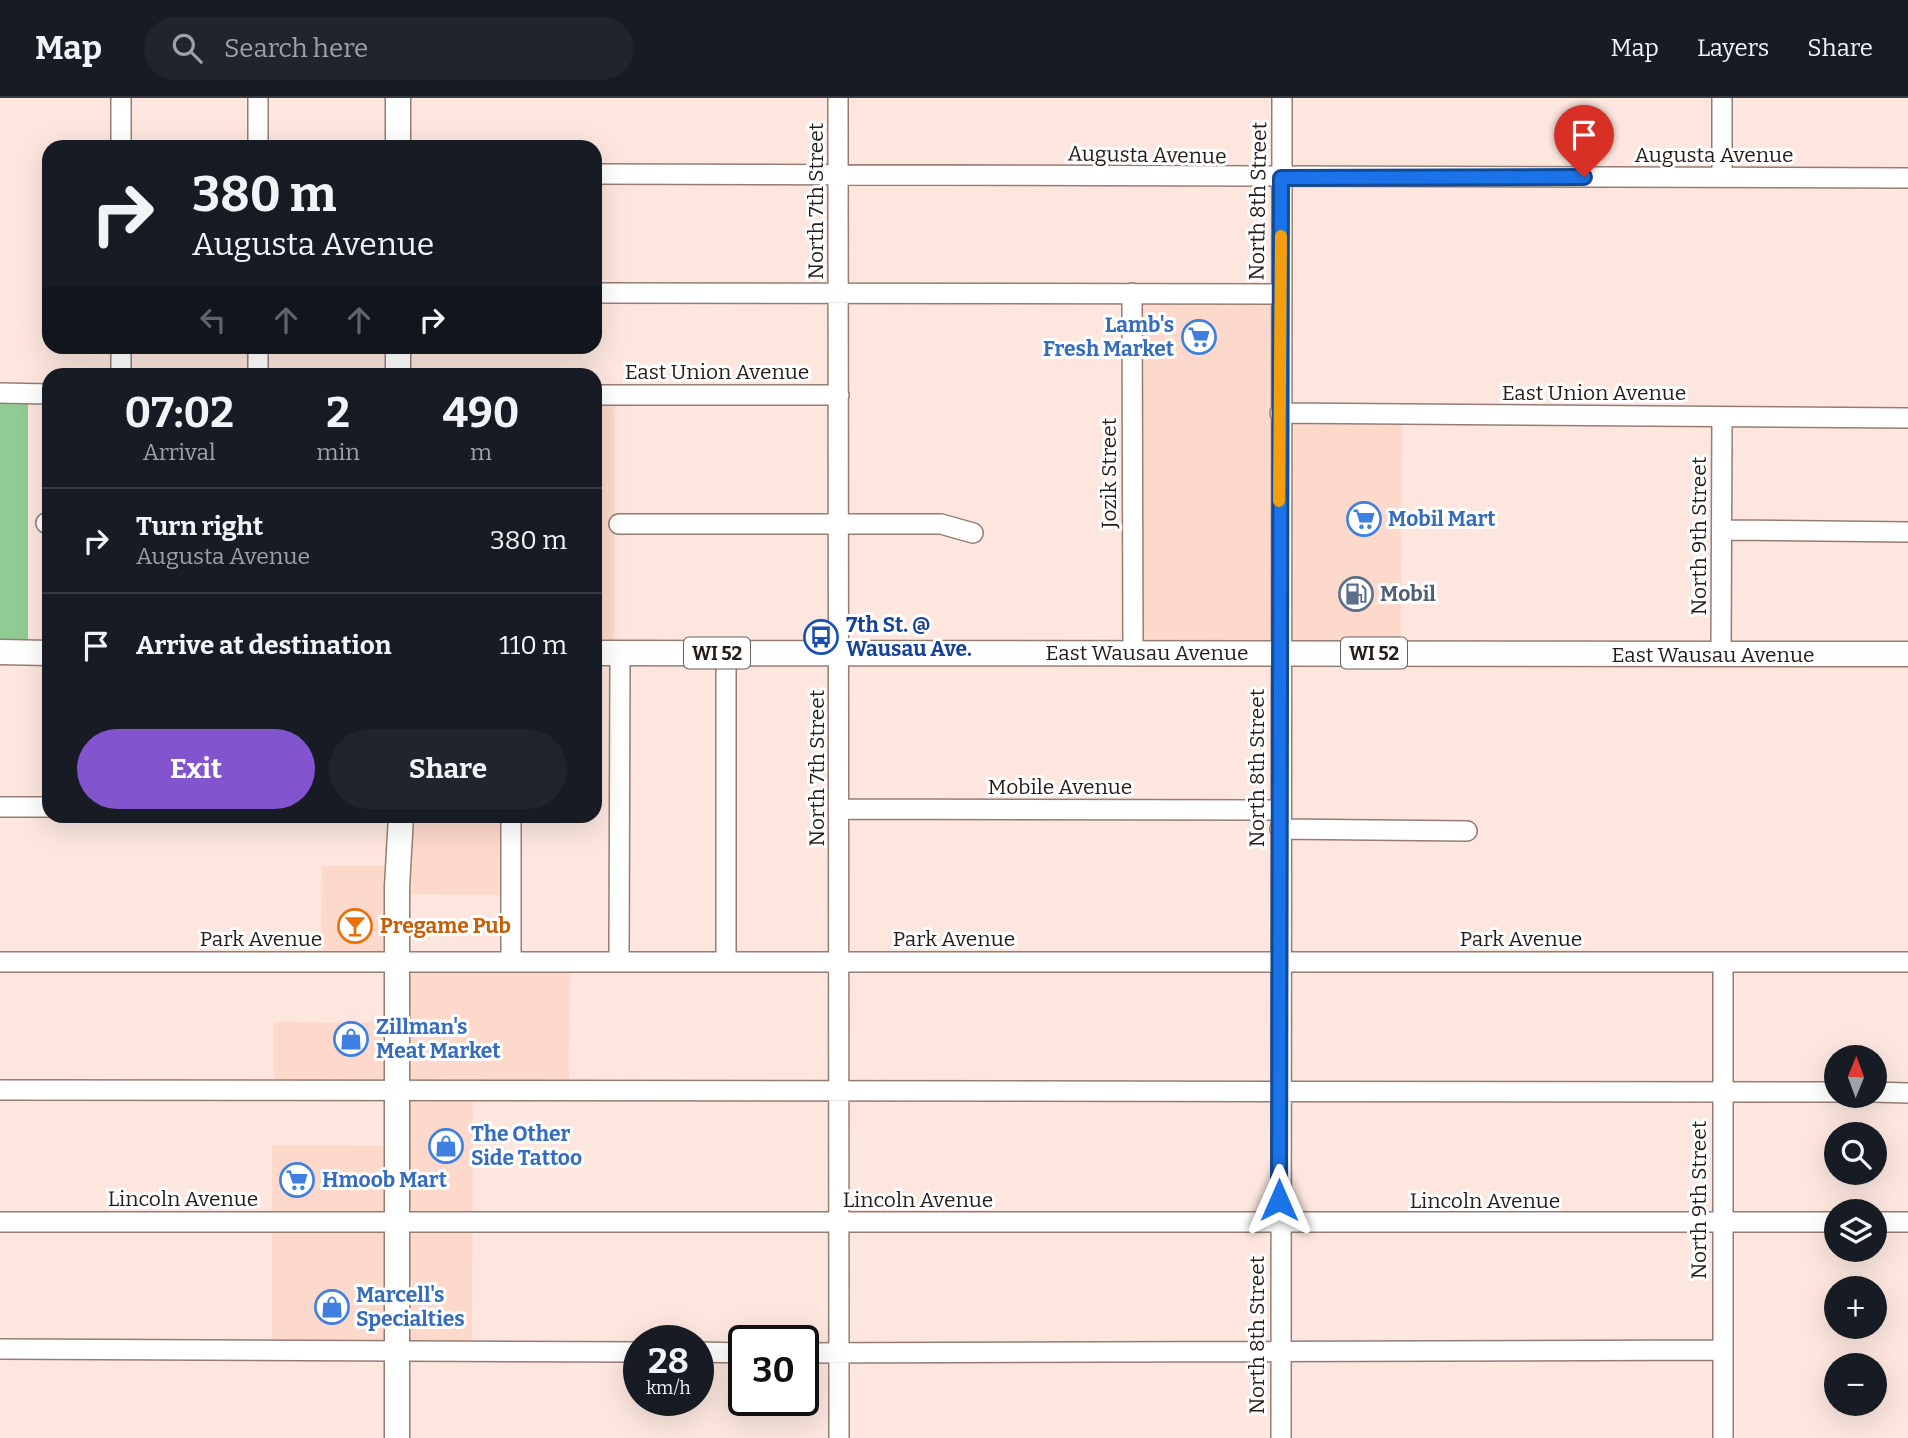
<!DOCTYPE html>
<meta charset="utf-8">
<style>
:root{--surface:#171b24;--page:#20242c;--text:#f1f3f6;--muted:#9ea1a6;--line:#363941;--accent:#8255ce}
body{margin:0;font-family:Bitter,serif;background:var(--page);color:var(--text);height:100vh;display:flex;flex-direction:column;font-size:26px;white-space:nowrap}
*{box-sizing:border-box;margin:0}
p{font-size:23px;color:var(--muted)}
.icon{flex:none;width:38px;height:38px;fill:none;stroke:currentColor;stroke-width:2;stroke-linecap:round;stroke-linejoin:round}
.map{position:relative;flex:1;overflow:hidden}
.details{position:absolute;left:42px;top:270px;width:560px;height:455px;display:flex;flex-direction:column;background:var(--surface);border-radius:21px;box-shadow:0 7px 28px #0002}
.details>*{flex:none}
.banner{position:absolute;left:42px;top:42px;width:560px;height:214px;border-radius:21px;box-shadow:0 7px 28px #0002;background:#171b24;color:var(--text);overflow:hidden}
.needle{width:46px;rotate:1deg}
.controls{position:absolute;left:1824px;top:947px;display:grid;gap:14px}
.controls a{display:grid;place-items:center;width:63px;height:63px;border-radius:50%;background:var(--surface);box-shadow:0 7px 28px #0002;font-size:35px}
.speed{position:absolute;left:623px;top:1227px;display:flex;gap:14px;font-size:35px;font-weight:700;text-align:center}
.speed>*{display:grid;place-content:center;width:91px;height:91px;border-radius:50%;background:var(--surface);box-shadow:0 7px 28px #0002;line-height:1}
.speed small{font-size:18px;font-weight:400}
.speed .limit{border:4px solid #111;border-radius:10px;background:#fff;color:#111}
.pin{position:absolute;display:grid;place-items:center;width:60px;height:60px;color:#fff;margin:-72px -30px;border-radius:50% 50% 50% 0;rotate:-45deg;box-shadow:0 0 7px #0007}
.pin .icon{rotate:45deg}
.me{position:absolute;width:77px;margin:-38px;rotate:0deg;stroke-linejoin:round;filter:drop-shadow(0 0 5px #0008)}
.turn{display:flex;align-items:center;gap:24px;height:147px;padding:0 35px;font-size:32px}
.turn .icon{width:91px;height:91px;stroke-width:2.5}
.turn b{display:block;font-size:49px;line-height:60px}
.lanes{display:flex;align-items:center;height:66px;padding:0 35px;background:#0003;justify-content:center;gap:35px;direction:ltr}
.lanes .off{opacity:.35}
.eta{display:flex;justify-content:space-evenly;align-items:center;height:119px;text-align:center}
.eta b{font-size:42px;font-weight:700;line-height:49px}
.button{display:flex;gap:14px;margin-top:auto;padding:14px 35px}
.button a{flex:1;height:80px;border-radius:42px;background:var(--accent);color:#fff;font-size:28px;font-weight:700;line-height:80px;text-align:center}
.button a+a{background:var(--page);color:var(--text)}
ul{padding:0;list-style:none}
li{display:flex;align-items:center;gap:21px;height:105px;padding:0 35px;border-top:2px solid var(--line)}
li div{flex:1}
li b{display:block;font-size:26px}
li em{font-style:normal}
header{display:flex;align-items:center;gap:42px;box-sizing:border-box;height:98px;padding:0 35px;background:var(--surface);border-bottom:2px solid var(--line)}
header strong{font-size:33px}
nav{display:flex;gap:38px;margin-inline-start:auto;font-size:24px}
.search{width:490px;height:63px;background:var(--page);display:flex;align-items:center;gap:18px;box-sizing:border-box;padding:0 24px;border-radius:38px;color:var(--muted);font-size:26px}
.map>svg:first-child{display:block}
.built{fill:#fcd9cb}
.green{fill:#8fcb92}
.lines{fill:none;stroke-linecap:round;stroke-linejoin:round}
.minor-casing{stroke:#967d74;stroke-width:22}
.major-casing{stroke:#967d74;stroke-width:27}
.minor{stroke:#fff;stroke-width:19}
.major{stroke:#fff;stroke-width:24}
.route-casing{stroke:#114b97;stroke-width:18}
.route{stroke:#1a73e8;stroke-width:12}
.slow{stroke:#f59e0b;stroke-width:12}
.labels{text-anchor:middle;stroke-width:6;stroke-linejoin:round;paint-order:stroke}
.shield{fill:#fff;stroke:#67605d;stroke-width:2}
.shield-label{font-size:19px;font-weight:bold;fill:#261c18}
.street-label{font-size:21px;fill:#261c18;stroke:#fff}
.shop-label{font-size:21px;font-weight:bold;fill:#366cbe;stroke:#fff;text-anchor:start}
.service-label{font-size:21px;font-weight:bold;fill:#4e5e75;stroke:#fff;text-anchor:start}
.transit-label{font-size:21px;font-weight:bold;fill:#164399;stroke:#fff;text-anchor:start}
.food-label{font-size:21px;font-weight:bold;fill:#c56008;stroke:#fff;text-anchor:start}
</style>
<header>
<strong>Map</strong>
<div class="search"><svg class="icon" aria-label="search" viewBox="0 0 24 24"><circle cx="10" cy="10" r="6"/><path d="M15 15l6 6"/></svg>Search here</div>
<nav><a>Map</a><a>Layers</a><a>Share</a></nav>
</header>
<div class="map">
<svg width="1908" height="1340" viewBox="0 0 1908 1340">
<rect width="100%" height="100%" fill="#fce6de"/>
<path class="built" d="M 1131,196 L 1278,196 L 1278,320 L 1402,321 L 1401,555 L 1131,554 Z
M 595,300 L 614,300 L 614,555 L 595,556 Z
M 398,718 L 508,718 L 507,797 L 398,796 L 396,861 L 570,862 L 569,993 L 473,994 L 472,1252 L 272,1250 L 272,1047 L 396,1048 L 396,991 L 274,990 L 274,924 L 396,925 L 396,861 L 321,860 L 322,768 L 397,768 Z"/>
<path class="green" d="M 0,297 L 28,297 L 28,555 L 0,555 Z"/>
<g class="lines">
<g class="minor-casing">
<path id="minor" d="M 838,0 L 839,1340
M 1722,0 L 1722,79
M 121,49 L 121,0
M 258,49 L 258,0
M 595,76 L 1908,80
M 595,195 L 1280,196
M 1132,195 L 1133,555
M 258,248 L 258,276
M 121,276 L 121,248
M 0,295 L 49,296
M 595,297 L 839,297
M 1280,315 L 1908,320
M 46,425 L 49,425
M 619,426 L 941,426 L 973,435
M 1723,432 L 1908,434
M 1721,557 L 1722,319
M 0,709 L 49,709
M 840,711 L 1281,712
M 511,718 L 511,864
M 1280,731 L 1467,733
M 0,864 L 1908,864
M 619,864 L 620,555
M 726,864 L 726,555
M 0,992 L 1836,994
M 1874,994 L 1908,995
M 0,1124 L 1836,1124
M 1874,1124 L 1908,1124
M 0,1251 L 639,1254
M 698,1254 L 744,1255
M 803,1255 L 1723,1252
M 1281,1340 L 1282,0
M 1723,1340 L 1723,864"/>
</g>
<g class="major-casing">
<path id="major" d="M 398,49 L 398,0
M 398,248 L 398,276
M 0,554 L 49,555
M 595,555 L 1908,556
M 397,1340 L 397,789 L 401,718"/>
</g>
<use href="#minor" class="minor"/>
<use href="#major" class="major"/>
</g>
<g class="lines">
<g class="route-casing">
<path id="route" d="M 1279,1102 L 1281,80 L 1584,79"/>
</g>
<use href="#route" class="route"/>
<path class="slow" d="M 1279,403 L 1281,138"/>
</g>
<defs>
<g id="supermarket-ring" transform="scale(1.75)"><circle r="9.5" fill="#fff" stroke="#3f7fe0" stroke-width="1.5"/><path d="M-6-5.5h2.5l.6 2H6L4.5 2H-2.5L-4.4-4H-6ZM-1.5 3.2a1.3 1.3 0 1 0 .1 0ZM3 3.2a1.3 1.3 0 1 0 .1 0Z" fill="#3f7fe0"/></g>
<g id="fuel-ring" transform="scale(1.75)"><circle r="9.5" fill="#fff" stroke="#5c6f8a" stroke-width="1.5"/><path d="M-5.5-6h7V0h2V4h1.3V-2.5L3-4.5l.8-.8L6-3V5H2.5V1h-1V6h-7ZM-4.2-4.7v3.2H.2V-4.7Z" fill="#5c6f8a"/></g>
<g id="bus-ring" transform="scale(1.75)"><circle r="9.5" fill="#fff" stroke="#1a4fb4" stroke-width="1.5"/><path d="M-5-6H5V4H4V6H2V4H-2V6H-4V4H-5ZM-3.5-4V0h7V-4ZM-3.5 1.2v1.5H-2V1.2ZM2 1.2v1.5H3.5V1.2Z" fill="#1a4fb4"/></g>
<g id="bar-ring" transform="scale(1.75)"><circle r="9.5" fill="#fff" stroke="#e8710a" stroke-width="1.5"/><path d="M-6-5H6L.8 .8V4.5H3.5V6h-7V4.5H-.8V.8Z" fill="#e8710a"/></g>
<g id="shop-ring" transform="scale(1.75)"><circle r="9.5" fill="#fff" stroke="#3f7fe0" stroke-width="1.5"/><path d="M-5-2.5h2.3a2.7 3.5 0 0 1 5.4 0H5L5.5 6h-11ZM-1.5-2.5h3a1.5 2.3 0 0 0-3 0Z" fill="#3f7fe0"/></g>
</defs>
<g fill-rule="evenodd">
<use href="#supermarket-ring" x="1199" y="239"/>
<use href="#supermarket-ring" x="1364" y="421"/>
<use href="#fuel-ring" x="1356" y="496"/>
<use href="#bus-ring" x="821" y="539"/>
<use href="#bar-ring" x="355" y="828"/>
<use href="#shop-ring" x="351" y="941"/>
<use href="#shop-ring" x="446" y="1048"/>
<use href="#supermarket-ring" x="297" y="1082"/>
<use href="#shop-ring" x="332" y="1209"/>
</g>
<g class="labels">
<g class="shield">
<rect x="684" y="539.5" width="66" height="31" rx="5"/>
<rect x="1341" y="539.5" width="66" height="31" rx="5"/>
</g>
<g class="shield-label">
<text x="717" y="562">WI 52</text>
<text x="1374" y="562">WI 52</text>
</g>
<g class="street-label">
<text transform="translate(1147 57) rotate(1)" y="7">Augusta Avenue</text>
<text x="1714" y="64">Augusta Avenue</text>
<text transform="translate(816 103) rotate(-90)" y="7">North 7th Street</text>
<text transform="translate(1258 103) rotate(-89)" y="7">North 8th Street</text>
<text x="717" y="281">East Union Avenue</text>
<text x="1594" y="302">East Union Avenue</text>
<text transform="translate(1109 375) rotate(-90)" y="7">Jozik Street</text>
<text transform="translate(1699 438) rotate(-90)" y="7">North 9th Street</text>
<text x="1147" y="562">East Wausau Avenue</text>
<text x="1713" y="564">East Wausau Avenue</text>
<text transform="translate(817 670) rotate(-90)" y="7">North 7th Street</text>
<text transform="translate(1257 670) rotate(-90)" y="7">North 8th Street</text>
<text x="1060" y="696">Mobile Avenue</text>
<text x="261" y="848">Park Avenue</text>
<text x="954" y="848">Park Avenue</text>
<text x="1521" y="848">Park Avenue</text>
<text x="183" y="1108">Lincoln Avenue</text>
<text x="918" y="1109">Lincoln Avenue</text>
<text transform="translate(1699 1102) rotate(-90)" y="7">North 9th Street</text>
<text x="1485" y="1110">Lincoln Avenue</text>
<text transform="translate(1257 1237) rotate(-90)" y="7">North 8th Street</text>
</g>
<g class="shop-label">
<text x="1174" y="234" text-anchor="end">Lamb's<tspan x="1174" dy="24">Fresh Market</tspan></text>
<text x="1388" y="428">Mobil Mart</text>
<text x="376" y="936">Zillman's<tspan x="376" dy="24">Meat Market</tspan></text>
<text x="471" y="1043">The Other<tspan x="471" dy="24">Side Tattoo</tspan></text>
<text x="322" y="1089">Hmoob Mart</text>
<text x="356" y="1204">Marcell's<tspan x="356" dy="24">Specialties</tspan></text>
</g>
<g class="service-label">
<text x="1380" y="503">Mobil</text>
</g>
<g class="transit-label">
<text x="846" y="534">7th St. @<tspan x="846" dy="24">Wausau Ave.</tspan></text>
</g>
<g class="food-label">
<text x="380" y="835">Pregame Pub</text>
</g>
</g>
</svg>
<div class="controls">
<a><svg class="needle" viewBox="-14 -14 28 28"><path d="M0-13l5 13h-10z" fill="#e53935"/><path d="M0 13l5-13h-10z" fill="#9ea1a6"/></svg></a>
<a><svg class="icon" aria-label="search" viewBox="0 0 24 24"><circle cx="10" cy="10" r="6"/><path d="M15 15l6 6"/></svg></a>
<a><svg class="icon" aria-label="layers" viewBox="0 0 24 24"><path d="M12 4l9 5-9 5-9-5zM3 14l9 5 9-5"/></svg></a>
<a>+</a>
<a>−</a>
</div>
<div class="speed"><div>28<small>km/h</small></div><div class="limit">30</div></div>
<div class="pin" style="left:1584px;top:79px;background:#d93025"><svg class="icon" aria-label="arrive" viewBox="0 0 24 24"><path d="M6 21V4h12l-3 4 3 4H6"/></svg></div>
<svg class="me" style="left:1279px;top:1102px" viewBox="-20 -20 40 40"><path d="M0-17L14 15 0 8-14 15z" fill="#1a73e8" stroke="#fff" stroke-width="4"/></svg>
<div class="banner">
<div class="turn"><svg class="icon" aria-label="right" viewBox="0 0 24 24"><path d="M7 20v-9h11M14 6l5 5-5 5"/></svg><div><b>380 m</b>Augusta Avenue</div></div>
<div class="lanes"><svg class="icon off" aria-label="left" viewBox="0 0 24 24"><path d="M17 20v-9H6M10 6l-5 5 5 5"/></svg><svg class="icon off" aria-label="ahead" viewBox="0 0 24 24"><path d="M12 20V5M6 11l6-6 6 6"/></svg><svg class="icon off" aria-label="ahead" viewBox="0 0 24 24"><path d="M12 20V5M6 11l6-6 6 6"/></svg><svg class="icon" aria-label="right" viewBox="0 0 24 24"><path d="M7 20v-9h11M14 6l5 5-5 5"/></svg></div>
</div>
<section class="details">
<div class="eta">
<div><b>07:02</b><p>Arrival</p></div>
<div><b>2</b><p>min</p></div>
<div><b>490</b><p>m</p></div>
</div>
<ul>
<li><svg class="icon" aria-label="right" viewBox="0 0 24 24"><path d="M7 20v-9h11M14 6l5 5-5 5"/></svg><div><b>Turn right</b><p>Augusta Avenue</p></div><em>380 m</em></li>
<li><svg class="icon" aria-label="arrive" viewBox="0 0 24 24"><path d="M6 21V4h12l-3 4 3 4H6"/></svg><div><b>Arrive at destination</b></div><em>110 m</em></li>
</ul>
<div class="button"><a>Exit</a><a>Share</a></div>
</section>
</div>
